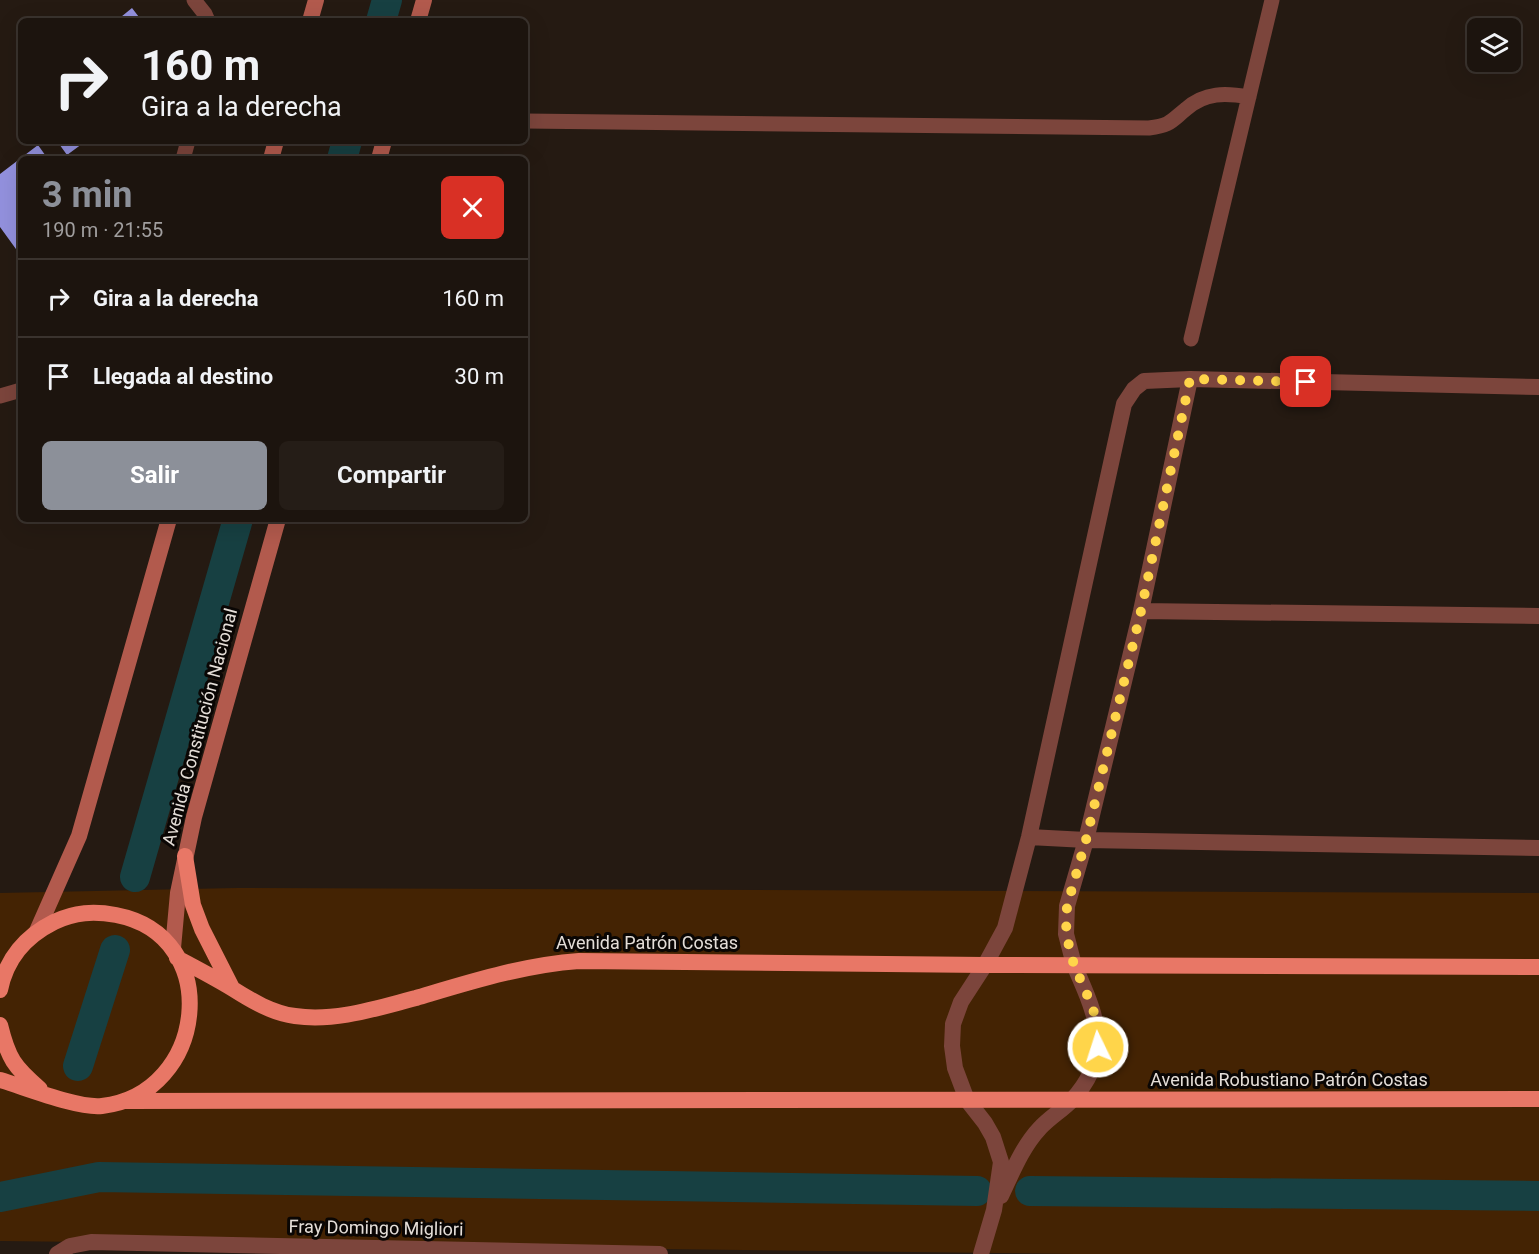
<!DOCTYPE html>
<html lang="es">
<meta charset="utf-8">
<style>
:root{--surface:#1c140e;--page:#251d17;--text:#f1f3f6;--muted:#a09e9e;--line:#3a332e;--accent:#8c9099}
body{margin:0;font-family:Roboto,sans-serif;background:var(--page);color:var(--text);height:100vh;display:flex;flex-direction:column;font-size:22px;white-space:nowrap}
*{box-sizing:border-box;margin:0}
p{font-size:20px;color:var(--muted)}
.icon{flex:none;width:33px;height:33px;fill:none;stroke:currentColor;stroke-width:2;stroke-linecap:round;stroke-linejoin:round}
.map{position:relative;flex:1;overflow:hidden}
.drawer{position:absolute;left:18px;top:156px;width:510px;height:366px;display:flex;flex-direction:column;background:var(--surface);border-radius:9px;box-shadow:0 6px 24px #0002,0 0 0 2px var(--line)}
.drawer>*{flex:none}
.banner{position:absolute;left:18px;top:18px;width:510px;height:126px;border-radius:9px;box-shadow:0 6px 24px #0002,0 0 0 2px var(--line);background:#1c140e;color:var(--text);overflow:hidden}
.fabs{position:absolute;left:1467px;top:18px;display:grid;gap:12px}
.fabs a{display:grid;place-items:center;width:54px;height:54px;border-radius:9px;background:var(--surface);box-shadow:0 6px 24px #0002,0 0 0 2px var(--line);font-size:30px}
.pin{position:absolute;display:grid;place-items:center;width:51px;height:51px;color:#fff;margin:-26px;border-radius:12px;box-shadow:0 3px 9px #0006}
.me{position:absolute;width:66px;margin:-33px;rotate:356deg;stroke-linejoin:round;filter:drop-shadow(0 0 4px #0008)}
.turn{display:flex;align-items:center;gap:21px;height:126px;padding:0 24px;font-size:27px}
.turn .icon{width:78px;height:78px;stroke-width:2.5}
.turn b{display:block;font-size:42px;line-height:51px}
.round{display:grid;place-items:center;flex:none;width:63px;height:63px;border-radius:9px;background:var(--page)}
.overview{display:flex;align-items:center;justify-content:space-between;height:102px;padding:0 24px}
h1{font-size:36px;font-weight:700;line-height:45px;color:var(--accent)}
.action{display:flex;gap:12px;margin-top:auto;padding:12px 24px}
.action a{flex:1;height:69px;border-radius:9px;background:var(--accent);color:#fff;font-size:24px;font-weight:700;line-height:69px;text-align:center}
.action a+a{background:var(--page);color:var(--text)}
ul{padding:0;list-style:none}
li{display:flex;align-items:center;gap:18px;height:78px;padding:0 24px;border-top:2px solid var(--line)}
li div{flex:1}
li b{display:block;font-size:22px}
li em{font-style:normal}
.map>svg:first-child{display:block}
.green{fill:#442303}
.lines{fill:none;stroke-linecap:round;stroke-linejoin:round}
.canal{stroke:#174042;stroke-width:30}
.building{fill:#9391de}
.service{stroke:#7c453c;stroke-width:15}
.minor{stroke:#7c453c;stroke-width:16}
.tertiary{stroke:#7c453c;stroke-width:16}
.secondary{stroke:#b25a4d;stroke-width:16}
.trunk{stroke:#e87766;stroke-width:16}
.route{stroke:#ffd54a;stroke-width:10;stroke-dasharray:0 18}
.labels{text-anchor:middle;stroke-width:6;stroke-linejoin:round;paint-order:stroke}
.street-label{font-size:18px;fill:#e5ded8;stroke:#0a0604}
</style>
<div class="map">
<svg width="1539" height="1254" viewBox="0 0 1539 1254">
<rect width="100%" height="100%" fill="#251a12"/>
<path class="green" d="M 237,888 L 1539,893 L 1539,1254 L 1076,1254 L 0,1241 L 0,893 Z"/>
<g class="lines">
<path class="canal" d="M 381,21 L 387,0
M 342,159 L 347,141
M 135,877 L 238,519
M 78,1066 L 115,950
M 1030,1191 L 1539,1196
M 0,1197 L 99,1177 L 977,1191"/>
</g>
<path class="building" d="M 132,8 L 142,21 L 116,21 Z
M 57,141 L 86,141 L 67,155 Z
M 38,145 L 48,159 L 21,159 L 21,256 L 0,227 L 0,174 Z"/>
<g class="lines">
<path class="service" d="M 194,0 L 205,14 L 208,21
M 525,121 L 1149,128 C 1171,125 1170,122 1186,109 C 1205,92 1226,93 1249,97
M 183,159 L 188,141
M 1191,339 L 1272,0
M 0,396 L 21,390"/>
<path class="minor" d="M 1141,611 L 1539,616
M 1029,837 L 1086,840 L 1539,848
M 985,965 L 1005,928 L 1029,837 L 1124,404 L 1134,389 L 1144,381 L 1190,379 L 1539,387
M 1074,965 L 1066,934 L 1067,906 L 1086,840 L 1141,611 L 1190,379
M 57,1254 L 70,1246 L 91,1242 L 660,1254"/>
<path class="tertiary" d="M 1001,1196 C 1012,1173 1022,1147 1040,1128 C 1049,1118 1061,1111 1071,1101 C 1115,1054 1096,1015 1074,965
M 981,1254 L 994,1210 L 1001,1162 L 993,1137 L 985,1123 L 967,1100 L 955,1068 L 952,1046 L 953,1024 L 961,1002 L 985,965"/>
<path class="secondary" d="M 310,21 L 316,0
M 418,21 L 424,0
M 271,159 L 276,141
M 379,159 L 384,141
M 37,931 L 79,836 L 169,519
M 173,948 L 178,893 L 194,817 L 278,519"/>
<path class="trunk" d="M 185,856 L 193,905 L 202,929 L 232,988
M 177,958 C 196,968 215,978 233,989 C 252,1001 272,1013 295,1016 C 335,1022 377,1008 416,998 C 470,982 523,965 579,961 L 985,965 L 1539,967
M 0,990 C 6,959 26,936 54,922 C 75,912 94,911 116,915 C 225,936 207,1094 102,1106 C 79,1109 24,1087 0,1080
M 0,1025 C 8,1058 14,1067 40,1089
M 126,1101 L 1539,1099"/>
</g>
<g class="lines">
<path class="route" d="M 1098,1047 L 1097,1023 L 1092,1006 L 1074,965 L 1066,934 L 1067,906 L 1086,840 L 1141,611 L 1190,379 L 1306,382"/>
</g>
<g class="labels">
<g class="street-label">
<text transform="translate(200 727) rotate(-75)" y="6">Avenida Constitución Nacional</text>
<text x="647" y="949">Avenida Patrón Costas</text>
<text x="1289" y="1086">Avenida Robustiano Patrón Costas</text>
<text transform="translate(376 1228) rotate(1)" y="6">Fray Domingo Migliori</text>
</g>
</g>
</svg>
<div class="fabs">
<a><svg class="icon" aria-label="layers" viewBox="0 0 24 24"><path d="M12 4l9 5-9 5-9-5zM3 14l9 5 9-5"/></svg></a>
</div>
<div class="pin" style="left:1306px;top:382px;background:#d93025"><svg class="icon" aria-label="arrive" viewBox="0 0 24 24"><path d="M6 21V4h12l-3 4 3 4H6"/></svg></div>
<svg class="me" style="left:1098px;top:1047px" viewBox="-20 -20 40 40"><circle r="17" fill="#ffd54a" stroke="#fff" stroke-width="3"/><path d="M0-11L8 9 0 5-8 9z" fill="#fff"/></svg>
<div class="banner">
<div class="turn"><svg class="icon" aria-label="right" viewBox="0 0 24 24"><path d="M7 20v-9h11M14 6l5 5-5 5"/></svg><div><b>160 m</b>Gira a la derecha</div></div>
</div>
<section class="drawer">
<div class="overview"><div><h1>3 min</h1><p>190 m · 21:55</p></div><a class="round" style="background:#d93025;color:#fff"><svg class="icon" aria-label="close" viewBox="0 0 24 24"><path d="M6 6l12 12M18 6L6 18"/></svg></a></div>
<ul>
<li><svg class="icon" aria-label="right" viewBox="0 0 24 24"><path d="M7 20v-9h11M14 6l5 5-5 5"/></svg><div><b>Gira a la derecha</b></div><em>160 m</em></li>
<li><svg class="icon" aria-label="arrive" viewBox="0 0 24 24"><path d="M6 21V4h12l-3 4 3 4H6"/></svg><div><b>Llegada al destino</b></div><em>30 m</em></li>
</ul>
<div class="action"><a>Salir</a><a>Compartir</a></div>
</section>
</div>
